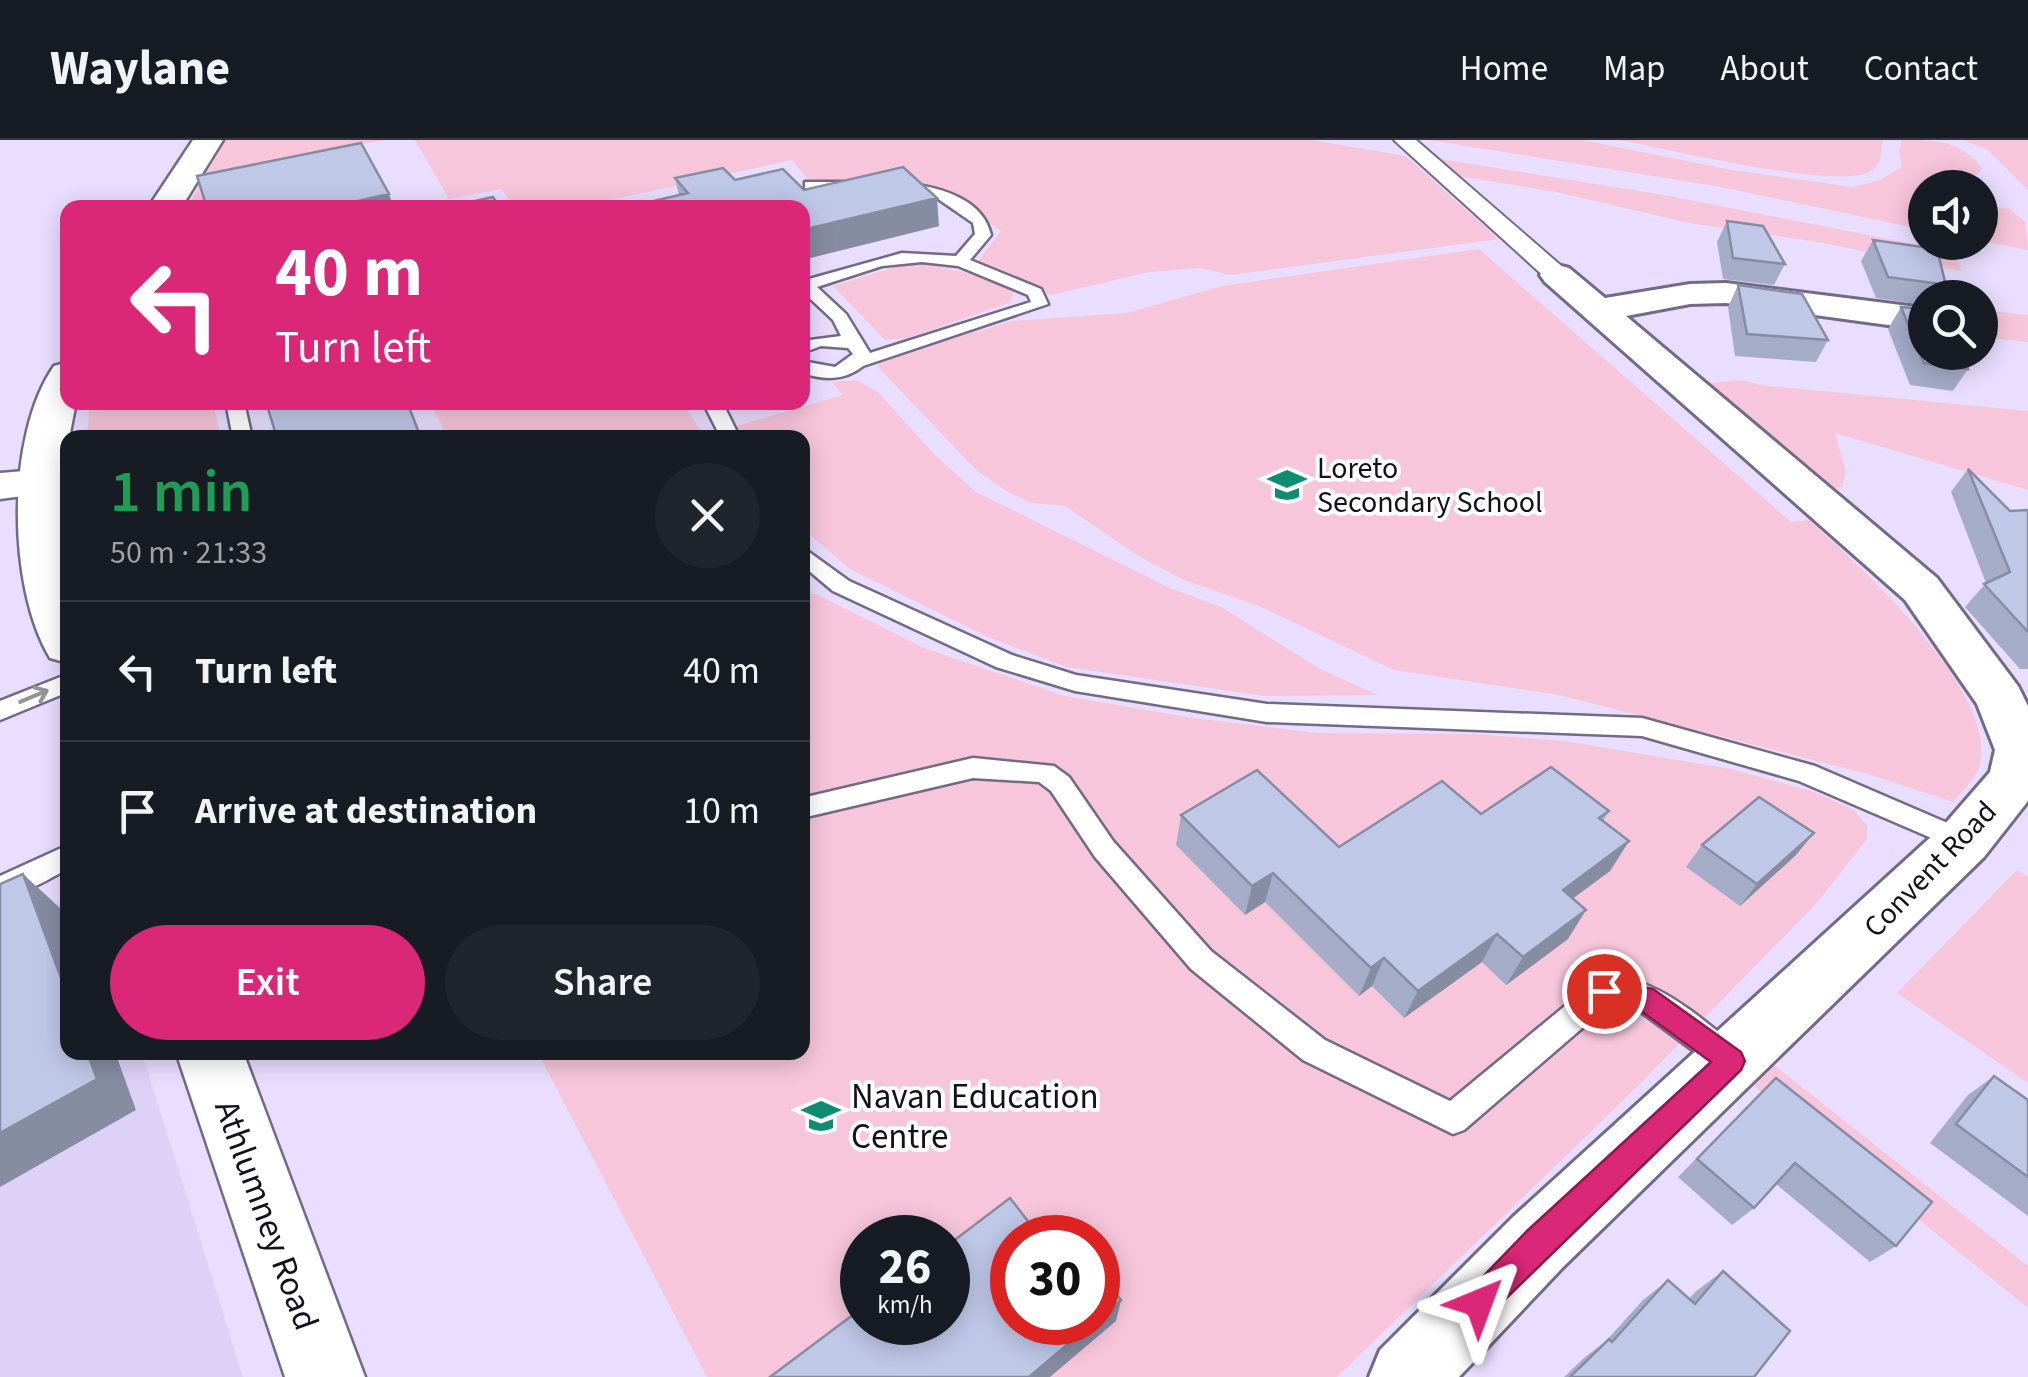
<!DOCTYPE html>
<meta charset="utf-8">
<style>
:root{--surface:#171b24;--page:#20242c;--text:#f1f3f6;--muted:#9ea1a6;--line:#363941;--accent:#db2777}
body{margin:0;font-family:"Source Sans 3",sans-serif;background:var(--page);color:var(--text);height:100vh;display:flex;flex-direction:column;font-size:38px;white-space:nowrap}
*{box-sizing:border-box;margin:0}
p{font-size:32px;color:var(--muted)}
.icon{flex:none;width:55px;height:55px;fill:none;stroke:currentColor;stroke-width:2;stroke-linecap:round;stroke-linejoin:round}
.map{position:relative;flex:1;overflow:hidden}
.side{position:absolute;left:60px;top:290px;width:750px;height:630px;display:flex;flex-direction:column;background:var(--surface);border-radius:20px;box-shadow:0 5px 25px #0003}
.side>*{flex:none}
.top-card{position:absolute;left:60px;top:60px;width:750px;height:210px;border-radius:20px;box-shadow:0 5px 25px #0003;background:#db2777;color:#fff;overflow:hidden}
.controls{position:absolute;left:1908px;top:30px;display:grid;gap:20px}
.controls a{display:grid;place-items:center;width:90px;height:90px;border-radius:50%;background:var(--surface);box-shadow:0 5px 25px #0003;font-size:50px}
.speed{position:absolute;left:840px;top:1075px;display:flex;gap:20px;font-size:50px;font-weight:700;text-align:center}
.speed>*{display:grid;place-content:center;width:130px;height:130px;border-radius:50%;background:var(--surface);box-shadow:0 5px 25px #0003;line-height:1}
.speed small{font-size:25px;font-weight:400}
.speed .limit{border:15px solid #d22;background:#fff;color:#111}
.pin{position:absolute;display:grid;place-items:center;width:85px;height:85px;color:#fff;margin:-42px;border:5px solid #fff;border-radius:50%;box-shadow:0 2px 10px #0007}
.me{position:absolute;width:110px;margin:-55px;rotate:44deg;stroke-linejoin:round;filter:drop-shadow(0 0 8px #0008)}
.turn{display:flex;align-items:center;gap:35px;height:210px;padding:0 50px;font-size:45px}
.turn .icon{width:130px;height:130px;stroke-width:2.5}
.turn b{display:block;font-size:70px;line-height:85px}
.round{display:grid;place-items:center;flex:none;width:105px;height:105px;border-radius:52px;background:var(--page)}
.overview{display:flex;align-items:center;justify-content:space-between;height:170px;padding:0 50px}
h1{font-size:60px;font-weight:600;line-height:75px;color:#1e9e55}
.button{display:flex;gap:20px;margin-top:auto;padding:20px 50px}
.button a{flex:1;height:115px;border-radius:60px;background:var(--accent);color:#fff;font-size:40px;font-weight:600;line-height:115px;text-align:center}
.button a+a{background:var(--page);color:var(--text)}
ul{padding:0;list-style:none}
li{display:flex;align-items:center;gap:30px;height:140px;padding:0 50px;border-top:2px solid var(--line)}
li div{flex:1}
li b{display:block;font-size:38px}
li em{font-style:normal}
header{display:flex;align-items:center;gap:60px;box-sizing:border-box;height:140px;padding:0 50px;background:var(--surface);border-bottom:2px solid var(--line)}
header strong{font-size:48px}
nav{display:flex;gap:55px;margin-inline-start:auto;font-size:35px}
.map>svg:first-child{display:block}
.built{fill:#ded1f8}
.green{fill:#f7c6db}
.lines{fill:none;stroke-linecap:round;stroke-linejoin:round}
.service-casing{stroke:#736a86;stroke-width:5}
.pedestrian-casing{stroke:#736a86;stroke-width:4}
.minor-casing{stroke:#736a86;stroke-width:6}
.tertiary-casing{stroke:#736a86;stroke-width:5}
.secondary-casing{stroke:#736a86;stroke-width:5}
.service{fill:#fff;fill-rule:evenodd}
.pedestrian{fill:#fff;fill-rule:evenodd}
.minor{fill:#fff;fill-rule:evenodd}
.tertiary{fill:#fff;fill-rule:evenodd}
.secondary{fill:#fff;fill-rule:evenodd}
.wall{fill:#a5acc8}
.shaded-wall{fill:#868ca2}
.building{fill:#c0c8e8;stroke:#868ca2;stroke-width:2.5}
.oneway{stroke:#959499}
.route{fill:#db2777;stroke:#8e194d;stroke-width:2.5}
.labels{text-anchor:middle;stroke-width:8;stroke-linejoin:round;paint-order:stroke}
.poi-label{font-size:30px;fill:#14111c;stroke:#fff;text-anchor:start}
.street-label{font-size:30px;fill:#14111c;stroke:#fff}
.near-poi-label{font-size:35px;fill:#14111c;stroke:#fff;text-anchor:start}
.near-street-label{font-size:35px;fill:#14111c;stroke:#fff}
</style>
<header>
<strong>Waylane</strong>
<nav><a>Home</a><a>Map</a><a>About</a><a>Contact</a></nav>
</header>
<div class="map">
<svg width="2028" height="1237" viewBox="0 0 2028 1237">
<rect width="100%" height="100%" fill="#e9deff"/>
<path class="built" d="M 67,758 L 68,912 L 142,913 L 243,1237 L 0,1237 L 0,791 Z"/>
<path class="green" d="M 225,0 L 384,0 L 339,9 L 212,64 L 187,68 Z
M 415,0 L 1311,0 L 1406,16 L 1499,99 L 1231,135 L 1200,128 L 1149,132 L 1051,155 L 978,121 L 1001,91 L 941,49 L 808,40 L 792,20 L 579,67 L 515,67 L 501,49 L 449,59 Z
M 1429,0 L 1582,0 L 1732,30 L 1852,47 L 1878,41 L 1902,27 L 1899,12 L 1902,0 C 1935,0 1960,0 1982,28 L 1977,35 L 1959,37 L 1955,43 L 1959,47 L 1925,48 L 1925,90 L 1721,47 Z
M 1619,0 L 1883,0 C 1880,13 1883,25 1869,32 C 1836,50 1663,8 1619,0 Z
M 1962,0 L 2028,0 L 2028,50 L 1988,10 Z
M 1440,19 L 1664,55 L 1955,112 L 1961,131 L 1818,102 L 1689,83 L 1556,52 L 1458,36 Z
M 1980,64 L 2010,69 L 2025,82 L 2028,110 L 1980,101 Z
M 1479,109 L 1791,382 L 1809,380 C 1859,425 1998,551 1980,625 C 1977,638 1962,651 1953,662 L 1868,634 L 1559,555 L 1394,530 L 1259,466 L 1184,440 L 1140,417 L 1065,366 L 1031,363 L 1008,352 L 976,330 L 878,227 L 879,221 L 1012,181 L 1127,173 L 1222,146 Z
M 926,124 L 991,138 L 1013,152 L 1011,162 L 908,198 L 885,200 L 833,146 L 902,125 Z
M 1980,170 L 2028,175 L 2028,202 L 1991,198 L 1980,182 Z
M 857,240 L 878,252 L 934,314 L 976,352 L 1170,448 L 1221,467 L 1320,529 L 1378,555 L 1264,556 L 1067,527 L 990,498 L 850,429 L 803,389 L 802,298 L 740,297 L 737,286 L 843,255 L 832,242 Z
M 1742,240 L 1760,245 L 2028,271 L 2028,350 L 1835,293 L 1846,332 L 1842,347 L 1823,350 L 1698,244 Z
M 572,262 L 683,263 L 705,297 L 447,297 L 431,263 Z
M 90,263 L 213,263 L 221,297 L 87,297 Z
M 803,454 L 816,454 L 924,508 L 1065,556 L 1193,578 L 1318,593 L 1474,594 L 1565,601 L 1731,629 L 1814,652 L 1854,670 L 1867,686 L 1867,699 L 1816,764 L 1639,945 L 1337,1237 L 1050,1237 L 1116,1181 L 1098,1157 L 1098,1098 L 1022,1097 L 1010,1083 L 948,1129 L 948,1098 L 862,1098 L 862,1182 L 805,1237 L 707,1237 L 538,913 L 802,912 Z
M 2017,730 L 2028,737 L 2028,943 L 1897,853 Z
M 1774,925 L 2028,1126 L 2028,1168 L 1750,943 Z"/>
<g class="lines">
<g class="service-casing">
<path id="service" d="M 805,42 L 854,42 L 861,46 L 854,50 L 810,49 L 805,48 Z
M 894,42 C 929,45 982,54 991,95 L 970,120 L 1041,149 L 1048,164 L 863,226 C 844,241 824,240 802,233 L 802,221 L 835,227 L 853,214 L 848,208 L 821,206 L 802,213 L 802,201 L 841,196 L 833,180 L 802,151 L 802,141 L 902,113 L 956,116 L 975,94 L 973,83 L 931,54 L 889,49 L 889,43 ZM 922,122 L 958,126 L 1028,155 L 1031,162 L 870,213 L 846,174 L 817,147 L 882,126 Z
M 226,262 L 244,262 L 252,298 L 233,298 Z
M 703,262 L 722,262 L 740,298 L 721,298 Z
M 802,407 L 849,441 L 1012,515 L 1076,535 L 1267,564 L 1642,578 L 1815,626 L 1973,694 L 1977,701 L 1973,708 L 1964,712 L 1799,641 L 1642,596 L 1267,582 L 1075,551 L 996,527 L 833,451 L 802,425 Z
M 68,534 L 68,552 L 0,580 L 0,561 Z
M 973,618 L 1054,626 L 1069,637 L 1113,701 L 1211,811 L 1325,900 L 1450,961 L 1594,842 C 1646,823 1704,883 1743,911 L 1747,921 L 1743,931 L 1732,935 L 1721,931 L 1637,869 L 1609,865 L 1464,990 L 1453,994 L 1303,920 L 1191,829 L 1095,717 L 1051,651 L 1039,642 L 973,638 L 802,678 L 802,658 Z
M 68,705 L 68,729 C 49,738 21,759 0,752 L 0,736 Z"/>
</g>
<g class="pedestrian-casing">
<path id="pedestrian" d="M 1394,0 L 1416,0 L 1566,130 L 1569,135 L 1566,140 L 1548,140 Z"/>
</g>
<g class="minor-casing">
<path id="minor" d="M 1557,125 L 1569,128 L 1605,158 L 1690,144 L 1726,143 L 1925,168 L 1925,190 L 1726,163 L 1690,164 L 1626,176 L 1937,438 L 2018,546 L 2028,566 L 2028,661 L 1984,717 L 1563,1127 L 1459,1237 L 1369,1237 L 1380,1210 L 1513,1077 L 1944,685 L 1990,632 L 1995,610 L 1977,564 L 1905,460 L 1545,142 L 1540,135 L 1545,128 Z"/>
</g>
<g class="tertiary-casing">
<path id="tertiary" d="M 37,330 L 53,334 L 59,343 L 53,352 L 0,359 L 0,333 Z"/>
</g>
<g class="secondary-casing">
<path id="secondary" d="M 193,0 L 223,0 L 181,68 L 148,68 Z
M 68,222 L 68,262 L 76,262 L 62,335 L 68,410 L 68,523 L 50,518 C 7,446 6,295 54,226 Z
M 176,912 L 243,912 L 365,1237 L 285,1237 Z"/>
</g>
<use href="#service" class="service"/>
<use href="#pedestrian" class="pedestrian"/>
<use href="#minor" class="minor"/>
<use href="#tertiary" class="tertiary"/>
<use href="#secondary" class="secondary"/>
</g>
<path class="wall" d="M 675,38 L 735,40 L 804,50 L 939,86 L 802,120 L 802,68 L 632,68 L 632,66 L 679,55 Z
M 1727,81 L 1785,124 L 1774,145 L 1723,139 L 1717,102 Z
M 1873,100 L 1937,109 L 1949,158 L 1925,158 L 1925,165 L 1876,158 L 1861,121 Z
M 1738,145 L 1828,200 L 1816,222 L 1735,216 L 1728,167 Z
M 1901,167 L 1968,229 L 1953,251 L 1910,245 L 1888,189 Z
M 1968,329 L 2010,371 L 2028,370 L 2028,529 L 2020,529 L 1965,467 L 1986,443 L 1951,352 Z
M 1609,671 L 1603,681 L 1629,701 L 1610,731 L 1573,758 L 1568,799 L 1506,845 L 1482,822 L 1404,878 L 1372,846 L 1359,856 L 1265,762 L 1245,775 L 1176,705 L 1181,675 L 1339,707 L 1481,674 Z
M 1702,705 L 1796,715 L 1740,766 L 1686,727 Z
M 1994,936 L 2028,960 L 2028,1076 L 1930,1003 L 1968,955 Z
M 1776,938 L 1896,1106 L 1870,1122 L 1776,1044 L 1754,1068 L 1732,1085 L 1678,1037 Z
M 1723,1131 L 1754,1237 L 1564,1237 L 1585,1217 L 1605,1202 L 1643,1160 L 1668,1140 L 1689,1159 L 1695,1152 Z"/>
<path class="shaded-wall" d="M 389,54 L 394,68 L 327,68 Z
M 937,58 L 939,86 L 802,120 L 802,90 Z
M 1814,693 L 1796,715 L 1740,766 L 1757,744 Z
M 1629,701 L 1610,731 L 1545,779 L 1563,750 Z
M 1273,733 L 1265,762 L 1245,775 L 1252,746 Z
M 23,734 L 60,768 L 68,787 L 68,857 Z
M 1586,770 L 1568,799 L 1506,845 L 1523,817 Z
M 1497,794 L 1482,822 L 1404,878 L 1418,851 Z
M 1384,818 L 1372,846 L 1359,856 L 1371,828 Z
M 87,912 L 115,912 L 136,970 L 0,1047 L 0,993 Z
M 1121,1160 L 1116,1181 L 1050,1237 L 1029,1237 L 1094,1182 L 1098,1182 L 1098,1179 Z"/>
<path class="building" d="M 361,3 L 389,54 L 327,68 L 207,68 L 197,36 Z
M 903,27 L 937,58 L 802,90 L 802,68 L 633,68 L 632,66 L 688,53 L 675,38 L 723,28 L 735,40 L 783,29 L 804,50 Z
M 493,57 L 500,68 L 445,68 Z
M 1727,81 L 1763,86 L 1785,124 L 1733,118 Z
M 1873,100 L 1937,109 L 1949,158 L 1941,158 L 1941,144 L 1888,137 Z
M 1738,145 L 1802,154 L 1828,200 L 1747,194 Z
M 1901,167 L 1925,169 L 1925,212 L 1964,212 L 1968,229 L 1924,223 Z
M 266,262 L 407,262 L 421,298 L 277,298 Z
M 1968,329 L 2010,371 L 2028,370 L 2028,492 L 1984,444 L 2010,432 Z
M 1551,627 L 1609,671 L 1599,678 L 1629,701 L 1563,750 L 1586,770 L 1523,817 L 1497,794 L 1418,851 L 1384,818 L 1371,828 L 1273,733 L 1252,746 L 1181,675 L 1257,630 L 1339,707 L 1442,641 L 1481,674 Z
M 1759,657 L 1814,693 L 1757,744 L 1702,705 Z
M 23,734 L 68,857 L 68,912 L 87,912 L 97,939 L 0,993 L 0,744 Z
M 1994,936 L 2028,960 L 2028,1037 L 1956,984 Z
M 1776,938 L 1932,1062 L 1896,1106 L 1795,1023 L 1754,1068 L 1697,1019 Z
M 1010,1058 L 1041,1098 L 1012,1098 L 1012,1182 L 1094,1182 L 1029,1237 L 770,1237 L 862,1168 L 862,1182 L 948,1182 L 948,1105 Z
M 1098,1131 L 1121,1160 L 1098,1179 Z
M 1723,1131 L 1790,1191 L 1754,1237 L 1570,1237 L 1609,1199 L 1612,1202 L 1668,1140 L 1695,1164 Z"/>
<defs><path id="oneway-shaft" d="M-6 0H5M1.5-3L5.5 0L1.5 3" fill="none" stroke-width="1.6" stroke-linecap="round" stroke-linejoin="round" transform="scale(2.5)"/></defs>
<use class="oneway" href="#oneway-shaft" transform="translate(34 556) rotate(-23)"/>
<path class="route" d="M 1604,839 L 1653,849 L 1741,912 L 1745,921 L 1741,930 L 1490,1174 L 1479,1179 L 1468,1174 L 1463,1163 L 1468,1152 L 1527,1091 L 1711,922 L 1637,868 L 1595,860 L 1591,851 L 1595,843 Z"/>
<defs>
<g id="school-bare" transform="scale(3)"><path d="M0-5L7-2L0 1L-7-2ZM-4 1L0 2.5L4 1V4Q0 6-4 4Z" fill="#0e8d73" stroke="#fff" stroke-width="2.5" paint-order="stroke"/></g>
<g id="university-bare" transform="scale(3)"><path d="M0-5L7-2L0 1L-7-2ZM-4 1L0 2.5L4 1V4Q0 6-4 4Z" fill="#0e8d73" stroke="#fff" stroke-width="2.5" paint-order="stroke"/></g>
</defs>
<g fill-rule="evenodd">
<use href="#school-bare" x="1287" y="345"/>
<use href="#university-bare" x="821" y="976"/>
</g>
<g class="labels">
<g class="poi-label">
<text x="1317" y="338">Loreto<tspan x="1317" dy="34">Secondary School</tspan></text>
</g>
<g class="street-label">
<text transform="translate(1930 729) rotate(-46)" y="10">Convent Road</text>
</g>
<g class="near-poi-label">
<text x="851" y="968">Navan Education<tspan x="851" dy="40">Centre</tspan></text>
</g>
<g class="near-street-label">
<text transform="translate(267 1075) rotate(70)" y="12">Athlumney Road</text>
</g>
</g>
</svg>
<div class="controls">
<a><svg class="icon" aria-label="sound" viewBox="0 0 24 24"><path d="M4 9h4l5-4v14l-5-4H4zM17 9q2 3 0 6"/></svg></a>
<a><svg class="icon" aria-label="search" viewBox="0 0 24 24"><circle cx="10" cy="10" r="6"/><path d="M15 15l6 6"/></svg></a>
</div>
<div class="speed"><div>26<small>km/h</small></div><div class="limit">30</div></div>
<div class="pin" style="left:1604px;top:851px;background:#d93025"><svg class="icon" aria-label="arrive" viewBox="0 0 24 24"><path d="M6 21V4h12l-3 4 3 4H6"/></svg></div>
<svg class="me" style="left:1479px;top:1163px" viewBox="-20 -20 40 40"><path d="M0-17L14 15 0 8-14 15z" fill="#db2777" stroke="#fff" stroke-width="4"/></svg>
<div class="top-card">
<div class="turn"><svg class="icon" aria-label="left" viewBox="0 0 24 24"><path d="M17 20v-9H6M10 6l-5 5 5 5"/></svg><div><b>40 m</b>Turn left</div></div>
</div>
<section class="side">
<div class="overview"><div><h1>1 min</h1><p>50 m · 21:33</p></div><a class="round"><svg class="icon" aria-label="close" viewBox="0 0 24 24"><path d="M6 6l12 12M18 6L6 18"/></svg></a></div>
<ul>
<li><svg class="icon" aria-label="left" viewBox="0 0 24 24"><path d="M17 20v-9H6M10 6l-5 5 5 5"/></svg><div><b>Turn left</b></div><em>40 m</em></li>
<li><svg class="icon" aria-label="arrive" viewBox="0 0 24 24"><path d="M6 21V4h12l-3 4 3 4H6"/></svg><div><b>Arrive at destination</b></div><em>10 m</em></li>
</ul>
<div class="button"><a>Exit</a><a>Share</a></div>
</section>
</div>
